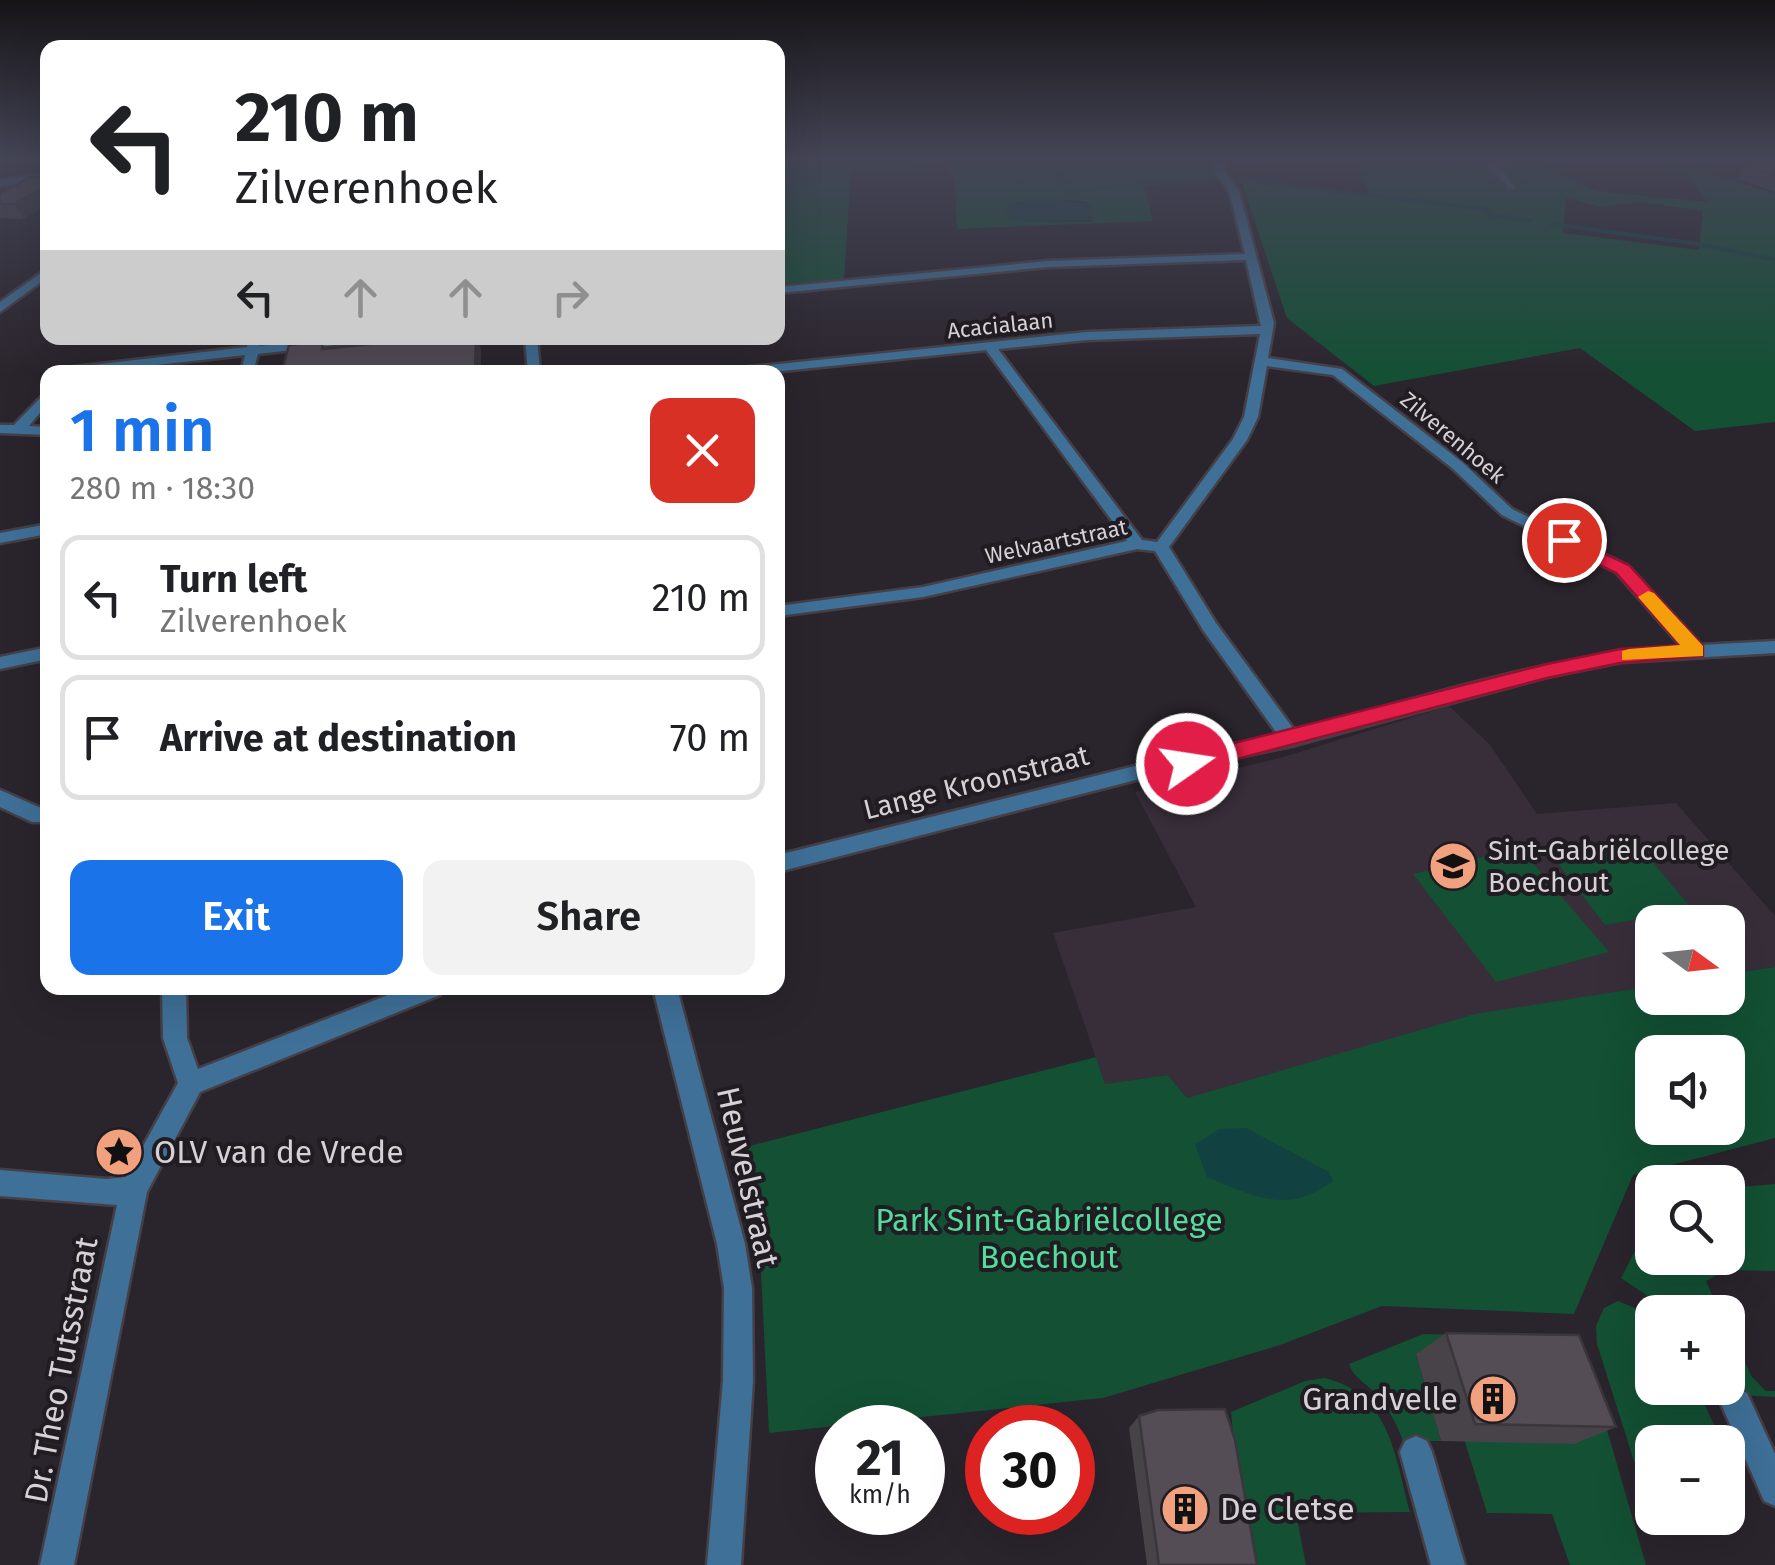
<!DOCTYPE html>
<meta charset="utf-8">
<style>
:root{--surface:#fff;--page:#f2f2f2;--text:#202124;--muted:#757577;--line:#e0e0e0;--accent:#1a73e8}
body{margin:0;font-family:"Fira Sans",sans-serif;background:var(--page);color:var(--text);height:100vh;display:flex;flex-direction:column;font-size:38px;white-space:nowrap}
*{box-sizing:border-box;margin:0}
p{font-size:32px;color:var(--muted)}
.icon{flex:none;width:55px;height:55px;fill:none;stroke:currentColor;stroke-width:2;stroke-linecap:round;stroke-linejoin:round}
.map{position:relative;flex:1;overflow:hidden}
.drawer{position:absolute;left:40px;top:365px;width:745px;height:630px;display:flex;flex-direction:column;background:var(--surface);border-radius:20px;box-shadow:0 10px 40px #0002}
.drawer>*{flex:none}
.banner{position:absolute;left:40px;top:40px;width:745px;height:305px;border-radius:20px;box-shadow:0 10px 40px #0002;background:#fff;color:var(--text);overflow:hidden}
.needle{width:65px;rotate:105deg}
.buttons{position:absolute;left:1635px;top:905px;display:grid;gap:20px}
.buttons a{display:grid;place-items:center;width:110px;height:110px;border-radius:20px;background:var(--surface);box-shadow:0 10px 40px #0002;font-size:50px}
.speed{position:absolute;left:815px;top:1405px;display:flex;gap:20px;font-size:50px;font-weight:700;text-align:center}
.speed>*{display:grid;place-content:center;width:130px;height:130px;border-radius:50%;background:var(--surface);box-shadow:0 10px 40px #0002;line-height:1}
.speed small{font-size:25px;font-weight:400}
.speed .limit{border:15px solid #d22;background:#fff;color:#111}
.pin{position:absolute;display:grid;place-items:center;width:85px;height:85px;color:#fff;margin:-42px;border:5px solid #fff;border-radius:50%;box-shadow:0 2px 10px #0007}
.me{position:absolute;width:110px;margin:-55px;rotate:77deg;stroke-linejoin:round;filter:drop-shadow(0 0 8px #0008)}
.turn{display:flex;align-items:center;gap:35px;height:210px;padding:0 30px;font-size:45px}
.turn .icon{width:130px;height:130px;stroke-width:2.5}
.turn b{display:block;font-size:70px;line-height:85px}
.lanes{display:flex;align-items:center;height:95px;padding:0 30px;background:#0003;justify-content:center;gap:50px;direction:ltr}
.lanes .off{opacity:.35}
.round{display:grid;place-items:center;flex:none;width:105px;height:105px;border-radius:20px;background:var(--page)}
.summary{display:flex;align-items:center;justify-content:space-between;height:170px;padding:0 30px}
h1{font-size:60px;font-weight:600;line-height:75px;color:var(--accent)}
.button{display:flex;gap:20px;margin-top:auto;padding:20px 30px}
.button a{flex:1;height:115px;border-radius:20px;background:var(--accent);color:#fff;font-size:40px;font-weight:600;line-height:115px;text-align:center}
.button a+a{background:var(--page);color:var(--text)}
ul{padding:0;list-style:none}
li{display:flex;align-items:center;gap:30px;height:125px;margin:0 20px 15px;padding:0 10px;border:5px solid var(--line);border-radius:20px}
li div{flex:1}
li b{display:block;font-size:38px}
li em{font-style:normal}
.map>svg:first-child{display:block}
.built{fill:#382e3a}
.green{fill:#135034;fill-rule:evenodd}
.water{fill:#124141}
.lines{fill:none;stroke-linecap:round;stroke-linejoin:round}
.stream{stroke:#124141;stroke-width:4}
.minor-casing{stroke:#454047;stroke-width:5}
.tertiary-casing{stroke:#454047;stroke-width:5}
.minor{fill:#3f7098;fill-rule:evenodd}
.tertiary{fill:#3f7098;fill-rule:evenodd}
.wall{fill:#484249}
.shaded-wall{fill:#3b363c}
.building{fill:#544d55;stroke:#3b363c;stroke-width:2.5}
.route{fill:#e11d48;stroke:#92132f;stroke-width:2.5}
.slow{fill:#f59e0b}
.labels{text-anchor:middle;stroke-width:8;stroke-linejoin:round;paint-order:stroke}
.far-street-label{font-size:22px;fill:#d5d1d6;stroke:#211b22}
.street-label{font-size:28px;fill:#d5d1d6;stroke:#211b22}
.poi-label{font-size:28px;fill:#d5d1d6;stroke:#211b22;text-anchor:start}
.near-poi-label{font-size:32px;fill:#d5d1d6;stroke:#211b22;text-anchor:start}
.near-street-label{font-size:32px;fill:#d5d1d6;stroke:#211b22}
.near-park-label{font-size:32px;fill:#51dd9b;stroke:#211b22}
</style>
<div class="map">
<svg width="1775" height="1565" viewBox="0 0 1775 1565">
<rect width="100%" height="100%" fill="#2a242c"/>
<path class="built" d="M 1449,706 L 1490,745 L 1537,814 L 1676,803 L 1775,916 L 1775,967 L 1728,974 L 1728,922 L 1652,922 L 1652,986 L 1475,1015 L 1187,1098 L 1168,1075 L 1105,1084 L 1053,933 L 1196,907 L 1135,792 L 1280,758 Z"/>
<path class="green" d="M 778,158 L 1207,158 L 1217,180 L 1144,185 L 1153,221 L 957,229 L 955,185 L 948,164 L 851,169 L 844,279 L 778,284 ZM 1073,200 L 1087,202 L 1089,210 L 1083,213 L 1093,218 L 1092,222 L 1026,222 L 1004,213 L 1010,204 L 1018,202 Z
M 1355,158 L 1417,158 L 1452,166 L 1526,158 L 1596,191 L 1707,202 L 1691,178 L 1673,169 L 1685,168 L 1775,193 L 1775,422 L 1695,431 L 1580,348 L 1374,386 L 1287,318 L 1241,180 L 1371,197 ZM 1566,198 L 1602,207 L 1641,202 L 1703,211 L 1699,250 L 1563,233 Z
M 1634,840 L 1693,910 L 1605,925 L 1550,853 Z
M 1520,848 L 1609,952 L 1496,982 L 1413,874 Z
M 1775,967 L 1775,1138 L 1633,1175 L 1574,1314 L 1382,1306 L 1280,1345 L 1103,1398 L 769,1433 L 760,1252 L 734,1150 L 1096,1057 L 1105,1084 L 1168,1075 L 1187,1098 L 1475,1014 L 1652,986 L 1652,998 L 1728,998 L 1728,974 ZM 1652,1052 L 1728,1052 L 1728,1128 L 1652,1128 Z
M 1775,1184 L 1775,1271 L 1726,1270 L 1706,1281 L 1720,1312 L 1671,1312 L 1621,1278 L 1652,1218 L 1652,1258 L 1728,1258 L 1728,1188 Z
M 1618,1301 L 1652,1315 L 1652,1388 L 1697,1388 L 1722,1442 L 1652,1442 L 1652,1496 L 1645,1496 L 1597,1344 L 1596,1326 L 1604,1308 Z
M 1728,1327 L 1752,1377 L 1766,1391 L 1775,1391 L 1775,1397 L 1714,1394 L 1711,1388 L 1728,1388 Z
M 1423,1334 L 1574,1337 L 1584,1350 L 1646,1565 L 1570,1565 L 1552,1514 L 1487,1513 L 1465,1442 L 1416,1354 L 1441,1441 L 1403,1441 C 1397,1425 1389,1409 1378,1396 C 1368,1384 1354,1379 1349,1364 Z
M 1325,1378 C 1390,1394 1395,1456 1410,1512 L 1296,1513 L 1306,1565 L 1246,1565 L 1231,1412 L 1305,1381 Z"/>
<path class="water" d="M 1051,200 L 1090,204 L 1093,208 L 1083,213 L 1094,220 L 1026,222 L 1004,213 L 1010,204 Z
M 1246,1128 L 1329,1172 L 1333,1181 C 1287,1215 1256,1197 1207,1177 L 1195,1144 L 1220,1129 Z"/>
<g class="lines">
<path class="stream" d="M 1048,158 L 1067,191 L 1215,179
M 1241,180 L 1485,209 L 1491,215 L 1530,221
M 1552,224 L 1698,244 L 1775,260"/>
<g class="minor-casing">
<path id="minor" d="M 1213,158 L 1223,158 L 1226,174 L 1239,191 L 1274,323 L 1268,358 L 1342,369 L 1462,462 L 1512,509 L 1628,566 L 1701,645 L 1775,641 L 1775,653 L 1621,662 L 1547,677 L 1291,746 L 1167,772 L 778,872 L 778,855 L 1167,758 L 1278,735 L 1203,630 L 1155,551 L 1137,549 L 923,597 L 778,616 L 778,606 L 923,587 L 1127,541 L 986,350 L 772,372 L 734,372 L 740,368 L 1087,332 L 1261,326 L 1246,260 L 1048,267 L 778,293 L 778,287 L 1048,261 L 1245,254 L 1229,191 L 1216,174 ZM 1260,334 L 1244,417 L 1233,439 L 1157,542 L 1142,540 L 998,349 L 1087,340 ZM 1267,366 L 1333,375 L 1452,468 L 1502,515 L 1616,572 L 1682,647 C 1550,654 1423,698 1295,731 L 1216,623 L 1169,547 L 1247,440 L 1258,417 Z
M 1504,158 L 1527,158 L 1498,165 L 1515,188 L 1509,188 L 1486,163 Z
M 48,174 L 48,180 L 0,186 L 0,180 Z
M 249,338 L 261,338 L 259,346 L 332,338 L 366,338 L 360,342 L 258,354 L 253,372 L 241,372 L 245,355 L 95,372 L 60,372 L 66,368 L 247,347 Z
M 525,338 L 537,338 L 540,372 L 528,372 Z
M 48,390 L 48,403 L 29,426 L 48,427 L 48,435 L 0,433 L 0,425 L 14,425 Z
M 48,524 L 48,534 L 0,543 L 0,533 Z
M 48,647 L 48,659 L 0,669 L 0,657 Z
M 0,790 L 41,808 L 48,806 L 48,822 L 32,822 L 0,807 Z
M 162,988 L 186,988 L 187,1038 L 198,1069 L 406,988 L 444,988 L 440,995 L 200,1092 L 147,1192 L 74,1565 L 40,1565 L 117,1205 L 0,1196 L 0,1170 L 106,1179 L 126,1177 L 178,1083 L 163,1038 Z
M 653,988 L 677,988 L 745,1244 L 752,1288 L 753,1381 L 741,1565 L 707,1565 L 723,1381 L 724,1288 L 717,1244 Z
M 1736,1389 L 1747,1393 L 1775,1454 L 1775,1506 L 1764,1501 L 1721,1404 L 1725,1393 Z
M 1416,1436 L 1427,1441 L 1432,1452 L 1465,1565 L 1431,1565 L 1400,1452 L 1405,1441 Z"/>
</g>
<g class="tertiary-casing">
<path id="tertiary" d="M 48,268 L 48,277 L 0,312 L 0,302 Z"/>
</g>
<use href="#minor" class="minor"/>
<use href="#tertiary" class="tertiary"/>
</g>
<path class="wall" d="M 1775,160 L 1775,192 L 1737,178 L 1744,165 Z
M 48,177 L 48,204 L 23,219 L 0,218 L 0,194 Z
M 1446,1333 L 1616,1427 L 1574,1444 L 1441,1441 L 1416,1354 Z
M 1139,1416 L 1257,1565 L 1147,1565 L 1129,1428 Z"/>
<path class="shaded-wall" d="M 48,185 L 48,204 L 23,219 L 14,204 Z
M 476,338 L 478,338 L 481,349 L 481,372 L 475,372 Z"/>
<path class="building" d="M 1775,160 L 1775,175 L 1744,165 Z
M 30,177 L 48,177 L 48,185 L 14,204 L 0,204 L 0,194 Z
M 428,338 L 476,338 L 475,372 L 282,372 L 289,345 L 323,341 L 322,349 Z
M 1446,1333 L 1579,1335 L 1616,1427 L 1475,1424 Z
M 1225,1409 L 1235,1440 L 1257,1565 L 1159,1565 L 1139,1416 L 1158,1410 Z"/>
<linearGradient id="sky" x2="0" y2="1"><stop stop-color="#171418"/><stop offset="0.42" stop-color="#444556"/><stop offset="1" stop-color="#444556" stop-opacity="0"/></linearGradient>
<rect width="1775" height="377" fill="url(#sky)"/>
<path class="route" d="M 1564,535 L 1629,565 L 1703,646 L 1703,656 L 1620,663 L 1547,678 L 1187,772 L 1179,769 L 1176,764 L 1179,758 L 1187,755 L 1547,664 L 1620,649 L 1680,645 L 1616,573 L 1558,544 L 1555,540 Z"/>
<path class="slow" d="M 1648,591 L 1654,593 L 1703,646 L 1703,656 L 1622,660 L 1622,651 L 1629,649 L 1680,645 L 1638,597 Z"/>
<defs>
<g id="school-disc" transform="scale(2.5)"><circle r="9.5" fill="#f1a17d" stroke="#211b22"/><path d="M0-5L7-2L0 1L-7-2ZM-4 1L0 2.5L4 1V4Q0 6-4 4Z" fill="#111"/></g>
<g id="sight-disc" transform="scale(2.5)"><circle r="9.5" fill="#f1a17d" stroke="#211b22"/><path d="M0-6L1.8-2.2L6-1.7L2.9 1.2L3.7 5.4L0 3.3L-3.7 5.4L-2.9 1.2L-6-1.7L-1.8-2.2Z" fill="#111"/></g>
<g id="building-disc" transform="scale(2.5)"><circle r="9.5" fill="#f1a17d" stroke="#211b22"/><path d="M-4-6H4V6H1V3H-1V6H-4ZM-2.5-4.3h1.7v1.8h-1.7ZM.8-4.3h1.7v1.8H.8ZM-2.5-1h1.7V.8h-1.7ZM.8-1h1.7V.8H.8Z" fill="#111"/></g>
</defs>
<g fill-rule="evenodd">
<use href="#school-disc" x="1453" y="866"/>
<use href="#sight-disc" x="119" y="1152"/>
<use href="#building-disc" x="1493" y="1399"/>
<use href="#building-disc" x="1185" y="1509"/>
</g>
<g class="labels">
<g class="far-street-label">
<text transform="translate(1000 325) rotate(-6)" y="8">Acacialaan</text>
<text transform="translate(1453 437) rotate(40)" y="8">Zilverenhoek</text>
<text transform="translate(1056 541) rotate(-12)" y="8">Welvaartstraat</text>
</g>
<g class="street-label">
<text transform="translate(976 782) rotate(-14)" y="10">Lange Kroonstraat</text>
</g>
<g class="poi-label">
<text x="1488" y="860">Sint-Gabriëlcollege<tspan x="1488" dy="32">Boechout</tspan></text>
</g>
<g class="near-poi-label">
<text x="154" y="1163">OLV van de Vrede</text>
<text x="1458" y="1410" text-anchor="end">Grandvelle</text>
<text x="1220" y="1520">De Cletse</text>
</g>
<g class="near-street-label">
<text transform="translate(748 1177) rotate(77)" y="11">Heuvelstraat</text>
<text transform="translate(61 1370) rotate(-79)" y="11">Dr. Theo Tutsstraat</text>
</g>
<g class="near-park-label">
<text x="1049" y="1231">Park Sint-Gabriëlcollege<tspan x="1049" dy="37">Boechout</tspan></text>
</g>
</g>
</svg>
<div class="buttons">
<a><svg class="needle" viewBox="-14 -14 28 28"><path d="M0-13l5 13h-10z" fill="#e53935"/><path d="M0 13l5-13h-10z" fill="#757577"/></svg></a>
<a><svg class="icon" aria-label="sound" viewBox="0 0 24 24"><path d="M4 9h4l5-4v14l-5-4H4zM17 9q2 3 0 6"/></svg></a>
<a><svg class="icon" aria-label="search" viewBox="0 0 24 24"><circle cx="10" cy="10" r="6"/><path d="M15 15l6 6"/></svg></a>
<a>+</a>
<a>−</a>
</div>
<div class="speed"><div>21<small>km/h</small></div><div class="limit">30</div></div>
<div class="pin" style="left:1564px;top:540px;background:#d93025"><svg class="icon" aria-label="arrive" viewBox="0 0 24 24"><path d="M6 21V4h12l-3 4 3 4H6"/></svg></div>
<svg class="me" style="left:1187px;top:764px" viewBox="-20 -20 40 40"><circle r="17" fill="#e11d48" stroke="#fff" stroke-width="3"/><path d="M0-11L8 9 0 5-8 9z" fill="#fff"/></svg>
<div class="banner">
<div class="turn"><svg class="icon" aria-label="left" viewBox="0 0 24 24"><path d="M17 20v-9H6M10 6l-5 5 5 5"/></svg><div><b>210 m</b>Zilverenhoek</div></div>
<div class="lanes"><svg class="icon" aria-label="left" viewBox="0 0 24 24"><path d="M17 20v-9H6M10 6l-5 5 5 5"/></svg><svg class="icon off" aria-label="ahead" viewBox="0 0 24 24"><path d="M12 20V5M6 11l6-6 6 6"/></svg><svg class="icon off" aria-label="ahead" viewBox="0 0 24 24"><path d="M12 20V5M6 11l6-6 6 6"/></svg><svg class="icon off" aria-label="right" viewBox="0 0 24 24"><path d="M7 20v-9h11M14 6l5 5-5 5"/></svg></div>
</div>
<section class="drawer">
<div class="summary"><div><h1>1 min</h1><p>280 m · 18:30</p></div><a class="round" style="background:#d93025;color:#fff"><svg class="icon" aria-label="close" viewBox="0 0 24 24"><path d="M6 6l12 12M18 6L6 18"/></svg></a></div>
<ul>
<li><svg class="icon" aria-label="left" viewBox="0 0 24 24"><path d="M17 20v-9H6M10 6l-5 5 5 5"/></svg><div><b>Turn left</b><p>Zilverenhoek</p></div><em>210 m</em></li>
<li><svg class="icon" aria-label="arrive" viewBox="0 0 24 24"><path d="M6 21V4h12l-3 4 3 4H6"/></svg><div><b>Arrive at destination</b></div><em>70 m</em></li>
</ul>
<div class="button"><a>Exit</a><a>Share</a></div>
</section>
</div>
